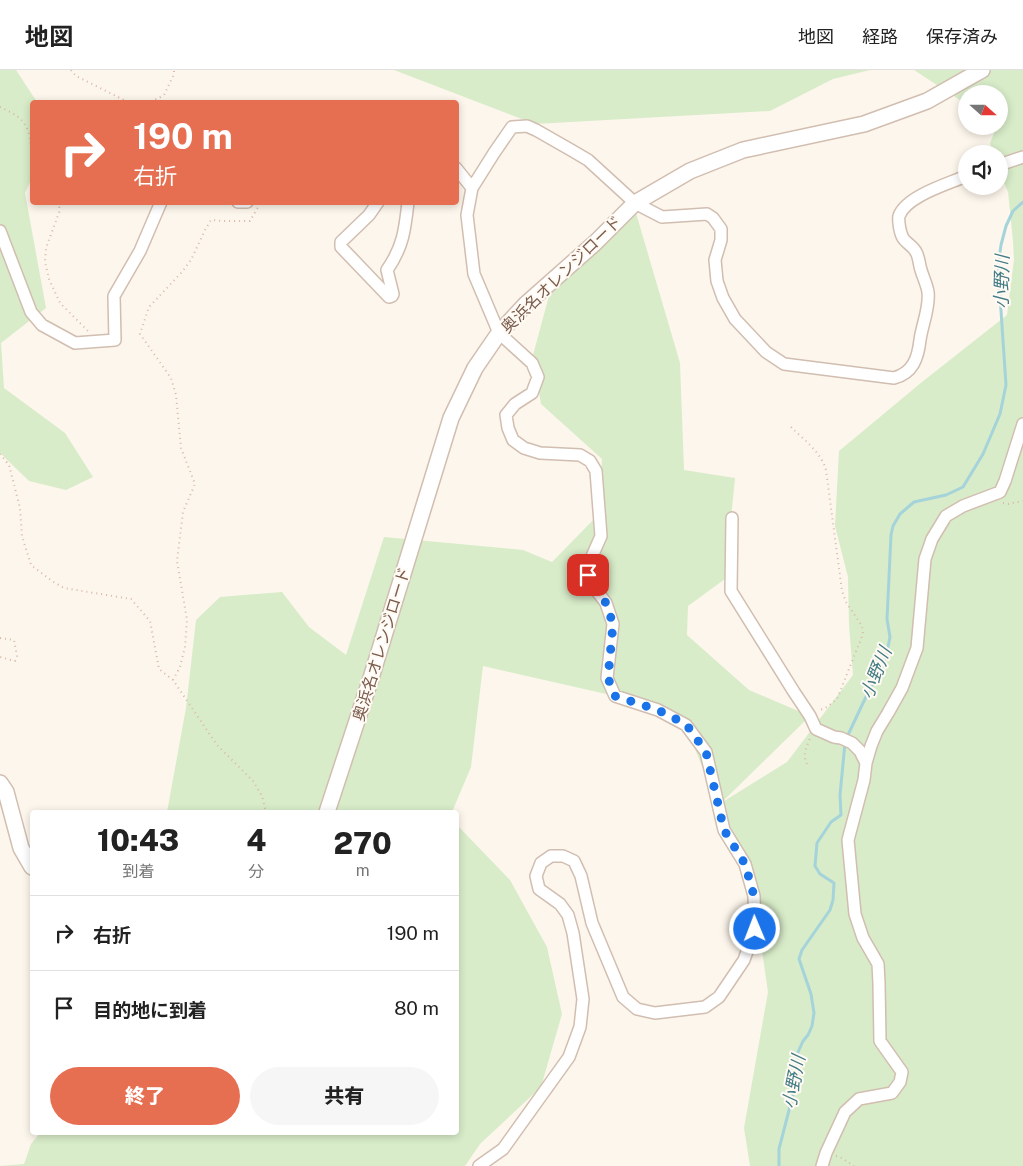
<!DOCTYPE html>
<html lang="ja">
<meta charset="utf-8">
<style>
:root{--surface:#fff;--page:#f6f6f6;--text:#222;--muted:#767676;--line:#e0e0e0;--accent:#e76f51}
body{margin:0;font-family:"Public Sans","Noto Sans JP",sans-serif;background:var(--page);color:var(--text);height:100vh;display:flex;flex-direction:column;font-size:19px;white-space:nowrap}
*{box-sizing:border-box;margin:0}
p{font-size:16px;color:var(--muted)}
.icon{flex:none;width:28px;height:28px;fill:none;stroke:currentColor;stroke-width:2;stroke-linecap:round;stroke-linejoin:round}
.map{position:relative;flex:1;overflow:hidden}
.panel{position:absolute;left:30px;top:740px;width:429px;height:325px;display:flex;flex-direction:column;background:var(--surface);border-radius:5px;box-shadow:0 2px 8px #0003}
.panel>*{flex:none}
.banner{position:absolute;left:30px;top:30px;width:429px;height:105px;border-radius:5px;box-shadow:0 2px 8px #0003;background:#e76f51;color:#fff;overflow:hidden}
.needle{width:32px;rotate:111deg}
.buttons{position:absolute;left:958px;top:15px;display:grid;gap:10px}
.buttons a{display:grid;place-items:center;width:50px;height:50px;border-radius:50%;background:var(--surface);box-shadow:0 2px 8px #0003;font-size:25px}
.pin{position:absolute;display:grid;place-items:center;width:42px;height:42px;color:#fff;margin:-21px;border-radius:10px;box-shadow:0 2px 8px #0006}
.me{position:absolute;width:55px;margin:-28px;rotate:359deg;stroke-linejoin:round;filter:drop-shadow(0 0 4px #0008)}
.turn{display:flex;align-items:center;gap:18px;height:105px;padding:0 20px;font-size:22px}
.turn .icon{width:65px;height:65px;stroke-width:2.5}
.turn b{display:block;font-size:35px;line-height:42px}
.eta{display:flex;justify-content:space-evenly;align-items:center;height:85px;text-align:center}
.eta b{font-size:30px;font-weight:800;line-height:35px}
.button{display:flex;gap:10px;margin-top:auto;padding:10px 20px}
.button a{flex:1;height:58px;border-radius:30px;background:var(--accent);color:#fff;font-size:20px;font-weight:800;line-height:58px;text-align:center}
.button a+a{background:var(--page);color:var(--text)}
ul{padding:0;list-style:none}
li{display:flex;align-items:center;gap:15px;height:75px;padding:0 20px;border-top:1px solid var(--line)}
li div{flex:1}
li b{display:block;font-size:19px}
li em{font-style:normal}
header{display:flex;align-items:center;gap:30px;box-sizing:border-box;height:70px;padding:0 25px;background:var(--surface);border-bottom:1px solid var(--line)}
header strong{font-size:24px}
nav{display:flex;gap:28px;margin-inline-start:auto;font-size:18px}
.map>svg:first-child{display:block}
.green{fill:#d8ecc9}
.lines{fill:none;stroke-linecap:round;stroke-linejoin:round}
.stream{stroke:#a5d3da;stroke-width:3}
.minor-casing{stroke:#d1beb0;stroke-width:14}
.tertiary-casing{stroke:#d1beb0;stroke-width:18}
.path{stroke:#d9b8a5;stroke-width:2;stroke-dasharray:1 4;stroke-linecap:butt}
.minor{stroke:#fff;stroke-width:11}
.tertiary{stroke:#fff;stroke-width:15}
.route{stroke:#1a73e8;stroke-width:9;stroke-dasharray:0 16.2}
.labels{text-anchor:middle;stroke-width:4;stroke-linejoin:round;paint-order:stroke}
.street-label{font-size:16px;fill:#7a5c4d;stroke:#fffaf3}
.water-label{font-size:18px;font-style:italic;fill:#437c86;stroke:#fffaf3}
</style>
<header>
<strong>地図</strong>
<nav><a>地図</a><a>経路</a><a>保存済み</a></nav>
</header>
<div class="map">
<svg width="1023" height="1096" viewBox="0 0 1023 1096">
<rect width="100%" height="100%" fill="#fdf6ec"/>
<path class="green" d="M 0,0 L 16,0 L 37,32 L 32,32 L 32,108 L 25,123 L 46,238 L 1,273 L 4,318 L 65,363 L 93,407 L 66,420 L 29,411 L 0,383 Z
M 394,0 L 870,0 L 833,9 L 770,41 L 535,54 Z
M 914,0 L 1023,0 L 1023,1096 L 750,1096 L 744,1058 L 768,922 L 754,826 L 685,654 L 615,626 L 483,596 L 471,697 L 452,742 L 167,742 L 186,638 L 196,550 L 220,527 L 282,522 L 309,557 L 346,585 L 384,467 L 523,480 L 552,492 L 599,444 L 602,389 L 541,334 L 533,285 L 556,200 L 636,143 L 680,293 L 684,400 L 735,408 L 725,509 L 688,536 L 687,565 L 749,620 L 810,646 L 721,733 L 787,692 L 853,605 L 849,555 L 848,507 L 835,456 L 839,381 L 922,312 L 1007,245 L 1014,190 L 1013,171 L 1008,122 L 999,101 L 999,84 L 993,84 L 990,73 L 997,56 L 999,56 L 999,24 L 966,24 L 966,34 Z
M 456,754 L 510,810 L 547,877 L 562,944 L 541,1017 L 480,1074 L 465,1096 L 0,1096 L 24,1094 L 31,1074 L 40,1063 L 456,1062 Z"/>
<g class="lines">
<path class="stream" d="M 847,667 L 863,633 L 886,587 L 890,567 L 887,549 L 891,465 L 893,456 L 900,444 L 914,432 L 946,425 L 963,417 L 983,384 L 1000,344 L 1006,315 L 998,196 L 1001,175 L 1006,156 L 1013,141 L 1023,132
M 779,1096 L 779,1079 L 794,1021 L 798,982 L 803,971 L 808,965 L 812,956 L 814,943 L 811,924 L 799,889 L 802,880 L 830,840 L 833,830 L 834,813 L 820,804 L 815,796 L 817,773 L 831,752 L 841,745 L 840,725 L 845,673"/>
<g class="minor-casing">
<path id="minor" d="M 999,95 L 1023,87
M 456,98 L 472,118
M 238,132 L 247,132
M 378,132 L 369,145 L 341,172 L 341,177 L 386,224 L 389,227 L 392,226 L 393,224 L 387,200 C 403,177 405,160 408,132
M 0,161 L 31,242 L 42,255 L 75,273 L 115,270 L 114,226 L 140,181 L 161,132
M 732,448 L 731,521 L 794,622 L 810,646 L 816,659 L 834,667 L 841,668 L 852,673 L 860,681 L 866,693 L 864,710 L 848,770 L 855,844 L 863,868 L 878,894 L 879,913 L 880,971 L 902,1002 L 900,1012 L 892,1023 L 859,1029 L 845,1042 L 826,1083 L 822,1096
M 866,693 L 871,676 L 877,661 L 888,643 L 902,618 L 917,578 L 925,489 L 932,469 L 946,446 L 963,436 L 1000,422 L 1005,411 L 1023,354
M 479,1096 L 503,1079 L 569,987 L 580,957 L 583,929 L 573,863 L 568,845 L 560,834 L 539,819 L 536,806 L 541,793 L 551,786 L 563,786 L 574,791 L 581,806 L 592,853 L 623,927 L 637,939 L 655,943 L 705,937 L 719,927 L 744,890 L 755,859 L 754,826 L 745,794 L 724,760 L 706,682 L 686,655 L 658,640 L 615,626 L 607,608 L 613,554 L 606,533 L 593,516 L 588,505 L 590,491 L 601,466 L 596,401 L 590,391 L 580,385 L 540,383 L 524,378 L 513,370 L 508,358 L 506,345 L 515,334 L 532,323 L 538,307 L 532,293 L 499,263 L 474,204 L 467,145 L 472,118 L 494,83 L 512,57 L 527,56 L 536,60 L 571,80 L 588,90 L 635,133 L 662,147 L 707,144 L 713,148 L 721,159 L 721,170 L 715,190 L 717,211 L 723,228 L 735,249 L 766,282 L 784,294 L 894,308 C 913,303 918,288 920,270 C 922,255 930,237 928,222 C 927,215 923,207 921,200 C 919,194 919,187 916,182 C 913,176 906,173 903,168 C 900,163 898,151 899,146 C 906,126 948,114 966,106"/>
</g>
<g class="tertiary-casing">
<path id="tertiary" d="M 0,713 L 6,722 L 21,778 L 32,797
M 327,742 L 371,608 L 451,348 L 475,298 L 499,263 L 526,234 L 595,173 L 635,133 L 690,101 L 743,80 L 864,54 L 927,31 L 982,0"/>
</g>
<path class="path" d="M 71,0 L 76,6 L 128,32
M 151,32 L 164,25 L 174,4 L 174,0
M 0,37 C 11,42 24,48 28,61 C 31,67 30,75 32,82
M 58,132 L 60,140 L 46,178 L 45,192 L 49,209 L 60,233 L 89,262
M 791,357 C 804,370 821,382 826,400 L 842,521 L 846,532 L 862,556 L 863,564 L 837,629 L 827,637 L 818,641
M 0,384 L 9,395 L 20,438 L 22,466 L 31,495 L 52,511 L 64,518 L 131,529 L 150,551 L 159,599 L 173,610 L 217,675 L 253,711 L 262,726 L 266,742
M 1003,433 L 1008,434 L 1023,431
M 0,568 L 14,570 L 17,586 L 15,591 L 0,587
M 173,610 L 180,597 L 185,577 L 187,550 L 177,491 L 183,442 L 195,414 L 181,378 L 176,325 L 171,308 L 140,264 L 149,237 L 182,202 L 191,190 L 205,160 L 211,150 L 223,151 L 250,151 L 261,132
M 807,694 C 802,684 807,677 810,668
M 836,1086 L 840,1087 L 854,1096"/>
<use href="#minor" class="minor"/>
<use href="#tertiary" class="tertiary"/>
</g>
<g class="lines">
<path class="route" d="M 588,505 L 593,516 L 606,533 L 613,554 L 608,608 L 615,626 L 658,640 L 686,654 L 706,682 L 724,760 L 745,794 L 754,826 L 755,859"/>
</g>
<g class="labels">
<g class="street-label">
<text transform="translate(561 204) rotate(-44)" y="6">奥浜名オレンジロード</text>
<text transform="translate(381 574) rotate(-73)" y="6">奥浜名オレンジロード</text>
</g>
<g class="water-label">
<text transform="translate(1002 212) rotate(-89)" y="6">小野川</text>
<text transform="translate(876 603) rotate(-68)" y="6">小野川</text>
<text transform="translate(794 1012) rotate(-79)" y="6">小野川</text>
</g>
</g>
</svg>
<div class="buttons">
<a><svg class="needle" viewBox="-14 -14 28 28"><path d="M0-13l5 13h-10z" fill="#e53935"/><path d="M0 13l5-13h-10z" fill="#767676"/></svg></a>
<a><svg class="icon" aria-label="sound" viewBox="0 0 24 24"><path d="M4 9h4l5-4v14l-5-4H4zM17 9q2 3 0 6"/></svg></a>
</div>
<div class="pin" style="left:588px;top:505px;background:#d93025"><svg class="icon" aria-label="arrive" viewBox="0 0 24 24"><path d="M6 21V4h12l-3 4 3 4H6"/></svg></div>
<svg class="me" style="left:755px;top:859px" viewBox="-20 -20 40 40"><circle r="17" fill="#1a73e8" stroke="#fff" stroke-width="3"/><path d="M0-11L8 9 0 5-8 9z" fill="#fff"/></svg>
<div class="banner">
<div class="turn"><svg class="icon" aria-label="right" viewBox="0 0 24 24"><path d="M7 20v-9h11M14 6l5 5-5 5"/></svg><div><b>190 m</b>右折</div></div>
</div>
<section class="panel">
<div class="eta">
<div><b>10:43</b><p>到着</p></div>
<div><b>4</b><p>分</p></div>
<div><b>270</b><p>m</p></div>
</div>
<ul>
<li><svg class="icon" aria-label="right" viewBox="0 0 24 24"><path d="M7 20v-9h11M14 6l5 5-5 5"/></svg><div><b>右折</b></div><em>190 m</em></li>
<li><svg class="icon" aria-label="arrive" viewBox="0 0 24 24"><path d="M6 21V4h12l-3 4 3 4H6"/></svg><div><b>目的地に到着</b></div><em>80 m</em></li>
</ul>
<div class="button"><a>終了</a><a>共有</a></div>
</section>
</div>
